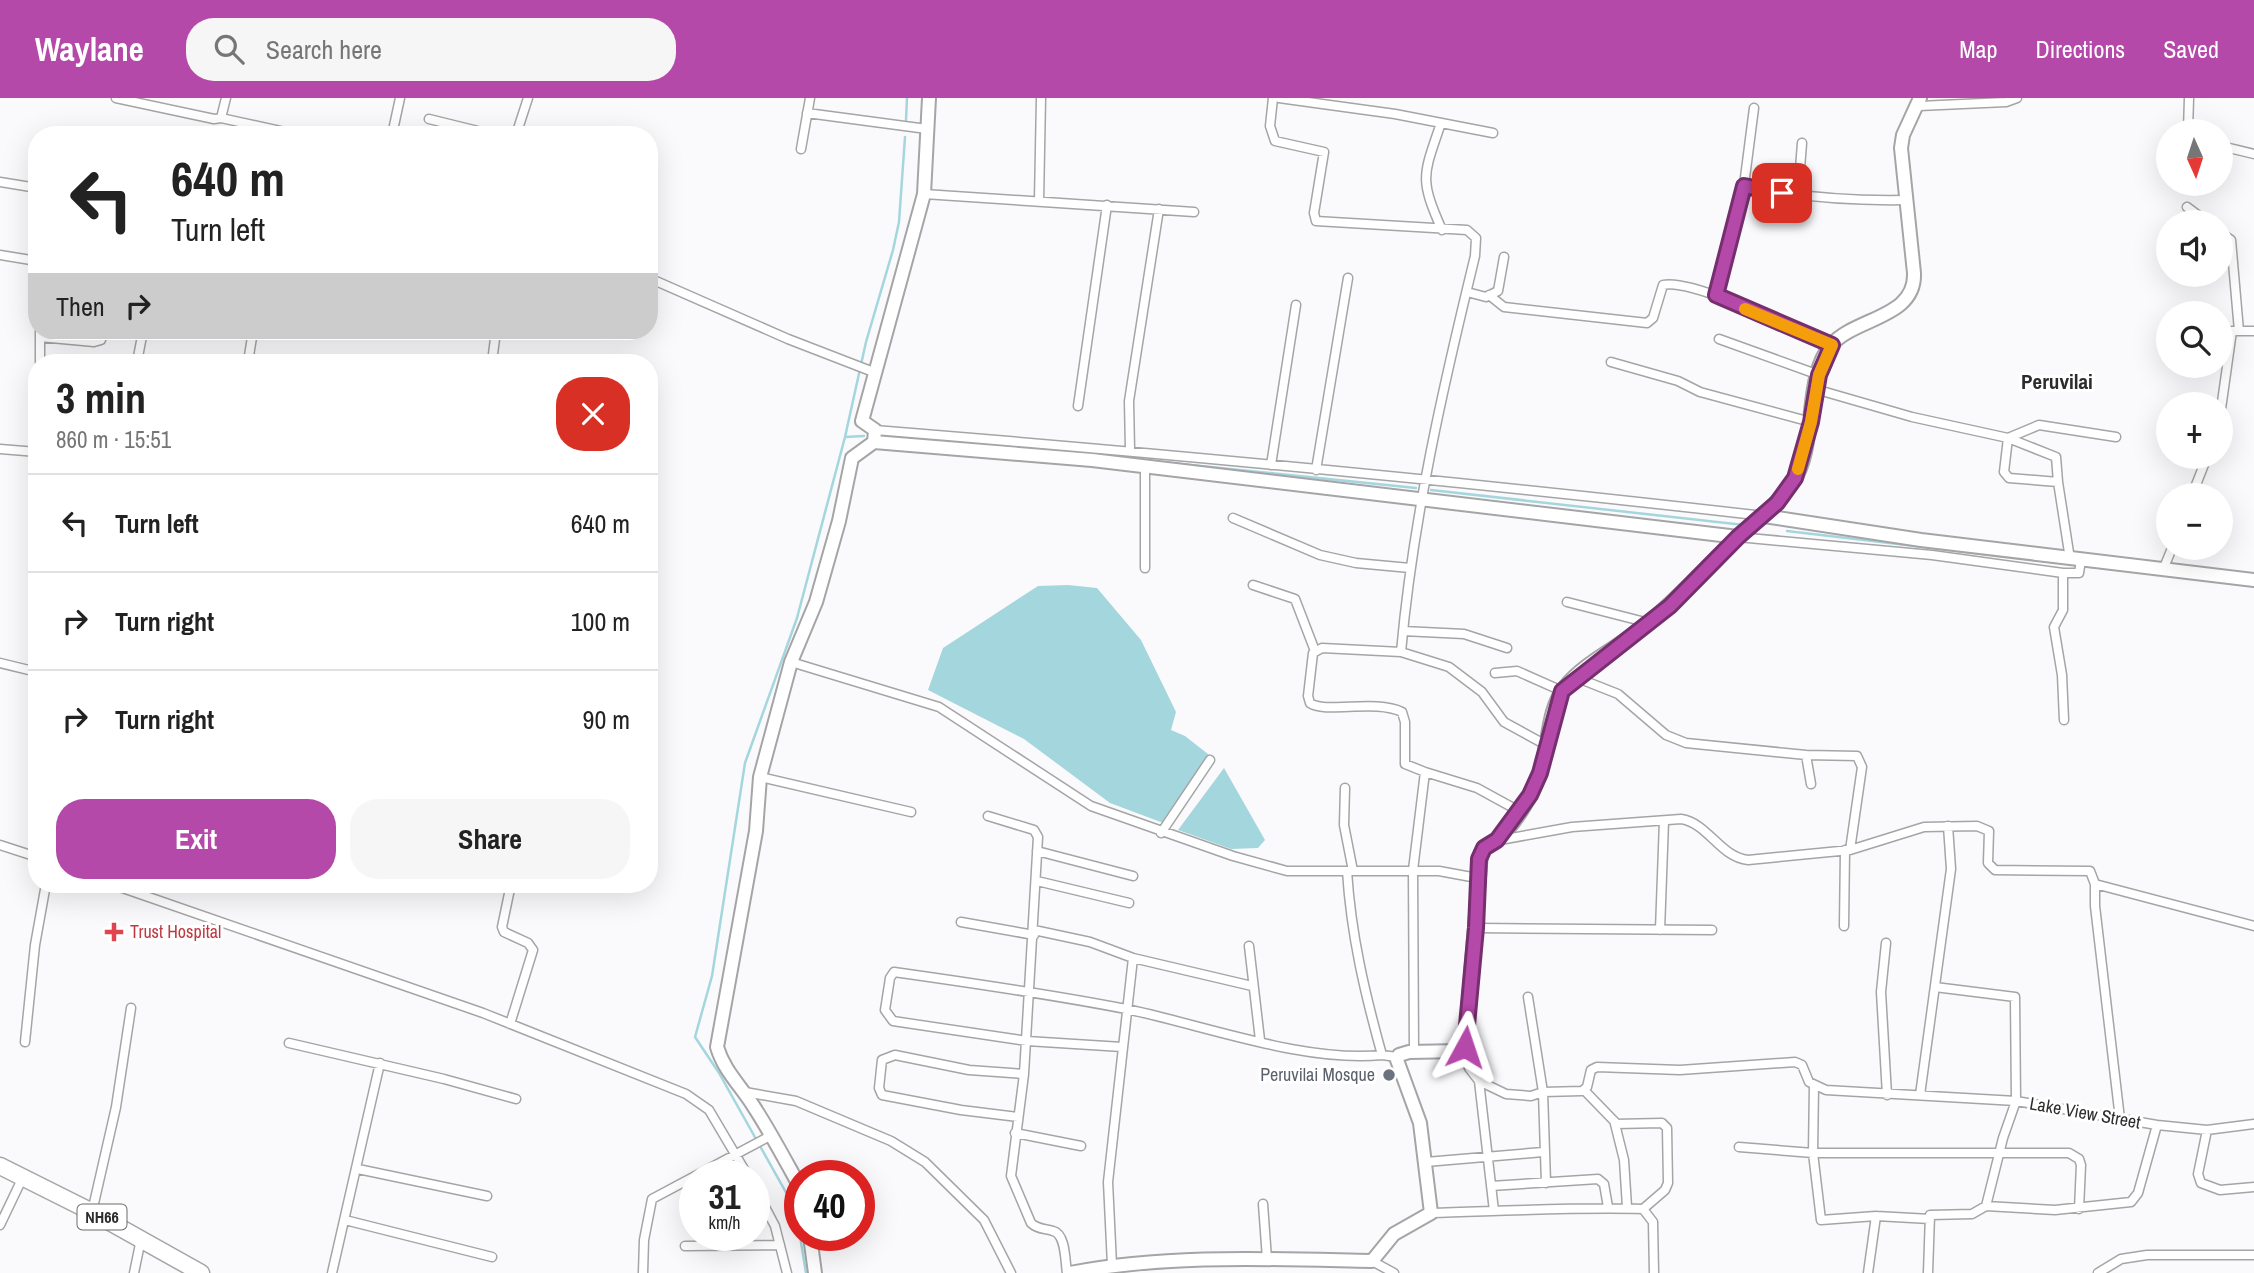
<!DOCTYPE html>
<meta charset="utf-8">
<style>
:root{--surface:#fff;--page:#f6f6f6;--text:#222;--muted:#767676;--line:#e0e0e0;--accent:#b549a9}
body{margin:0;font-family:"Archivo Narrow",sans-serif;background:var(--page);color:var(--text);height:100vh;display:flex;flex-direction:column;font-size:26px;white-space:nowrap}
*{box-sizing:border-box;margin:0}
p{font-size:23px;color:var(--muted)}
.icon{flex:none;width:38px;height:38px;fill:none;stroke:currentColor;stroke-width:2;stroke-linecap:round;stroke-linejoin:round}
.map{position:relative;flex:1;overflow:hidden}
.side{position:absolute;left:28px;top:256px;width:630px;height:539px;display:flex;flex-direction:column;background:var(--surface);border-radius:28px;box-shadow:0 7px 28px #0002}
.side>*{flex:none}
.guide{position:absolute;left:28px;top:28px;width:630px;height:214px;border-radius:28px;box-shadow:0 7px 28px #0002;background:#fff;color:var(--text);overflow:hidden}
.needle{width:46px;rotate:177deg}
.controls{position:absolute;left:2156px;top:21px;display:grid;gap:14px}
.controls a{display:grid;place-items:center;width:77px;height:77px;border-radius:50%;background:var(--surface);box-shadow:0 7px 28px #0002;font-size:35px}
.speed{position:absolute;left:679px;top:1062px;display:flex;gap:14px;font-size:35px;font-weight:700;text-align:center}
.speed>*{display:grid;place-content:center;width:91px;height:91px;border-radius:50%;background:var(--surface);box-shadow:0 7px 28px #0002;line-height:1}
.speed small{font-size:18px;font-weight:400}
.speed .limit{border:10px solid #d22;background:#fff;color:#111}
.pin{position:absolute;display:grid;place-items:center;width:60px;height:60px;color:#fff;margin:-30px;border-radius:14px;box-shadow:0 4px 10px #0006}
.me{position:absolute;width:77px;margin:-38px;rotate:5deg;stroke-linejoin:round;filter:drop-shadow(0 0 5px #0008)}
.turn{display:flex;align-items:center;gap:24px;height:147px;padding:0 28px;font-size:32px}
.turn .icon{width:91px;height:91px;stroke-width:2.5}
.turn b{display:block;font-size:49px;line-height:60px}
.then{display:flex;align-items:center;height:66px;padding:0 28px;background:#0003;gap:14px;font-size:26px}
.round{display:grid;place-items:center;flex:none;width:74px;height:74px;border-radius:28px;background:var(--page)}
.headline{display:flex;align-items:center;justify-content:space-between;height:119px;padding:0 28px}
h1{font-size:42px;font-weight:800;line-height:52px}
.action{display:flex;gap:14px;margin-top:auto;padding:14px 28px}
.action a{flex:1;height:80px;border-radius:28px;background:var(--accent);color:#fff;font-size:28px;font-weight:800;line-height:80px;text-align:center}
.action a+a{background:var(--page);color:var(--text)}
ul{padding:0;list-style:none}
li{display:flex;align-items:center;gap:21px;height:98px;padding:0 28px;border-top:2px solid var(--line)}
li div{flex:1}
li b{display:block;font-size:26px}
li em{font-style:normal}
header{display:flex;align-items:center;gap:42px;box-sizing:border-box;height:98px;padding:0 35px;background:var(--accent);color:#fff}
header strong{font-size:33px}
nav{display:flex;gap:38px;margin-inline-start:auto;font-size:24px}
.search{width:490px;height:63px;background:var(--page);display:flex;align-items:center;gap:18px;box-sizing:border-box;padding:0 24px;border-radius:28px;color:var(--muted);font-size:26px}
.map>svg:first-child{display:block}
.water{fill:#a4d6dd}
.lines{fill:none;stroke-linecap:round;stroke-linejoin:round}
.stream{stroke:#a4d6dd;stroke-width:2.5}
.street-casing{stroke:#a5a5a7;stroke-width:11}
.secondary-casing{stroke:#a5a5a7;stroke-width:16}
.highway-casing{stroke:#a5a5a7;stroke-width:19}
.street{stroke:#fff;stroke-width:8}
.secondary{stroke:#fff;stroke-width:12}
.highway{stroke:#fff;stroke-width:16}
.route-casing{stroke:#762f6e;stroke-width:18}
.route{stroke:#b549a9;stroke-width:12}
.slow{stroke:#f59e0b;stroke-width:12}
.health-dot{fill:#e0444e;stroke:#fff;stroke-width:2.5}
.worship-dot{fill:#6b7280;stroke:#fff;stroke-width:2.5}
.labels{text-anchor:middle;stroke-width:6;stroke-linejoin:round;paint-order:stroke}
.shield{fill:#fff;stroke:#6b6b6b;stroke-width:2}
.shield-label{font-size:16px;font-weight:bold;fill:#2c2c2c}
.health-label{font-size:18px;fill:#be3a42;stroke:#fff;text-anchor:start}
.worship-label{font-size:18px;fill:#5b616d;stroke:#fff;text-anchor:end}
.street-label{font-size:18px;fill:#2c2c2c;stroke:#fff}
.quarter-label{font-size:21px;font-weight:bold;fill:#2c2c2c;stroke:#fff}
</style>
<header>
<strong>Waylane</strong>
<div class="search"><svg class="icon" aria-label="search" viewBox="0 0 24 24"><circle cx="10" cy="10" r="6"/><path d="M15 15l6 6"/></svg>Search here</div>
<nav><a>Map</a><a>Directions</a><a>Saved</a></nav>
</header>
<div class="map">
<svg width="2254" height="1175" viewBox="0 0 2254 1175">
<rect width="100%" height="100%" fill="#fafafc"/>
<path class="water" d="M 1068,487 L 1097,490 L 1141,542 L 1176,614 L 1171,632 L 1185,638 L 1213,660 L 1166,726 L 1110,705 L 1024,641 L 928,592 L 943,550 L 1038,488 Z
M 1224,670 L 1265,742 L 1258,750 L 1231,751 L 1178,732 Z"/>
<g class="lines">
<path class="stream" d="M 906,22 L 907,0
M 845,339 L 864,338
M 1151,363 L 1416,390
M 1431,392 L 1744,427
M 1787,433 L 2076,467
M 2083,468 L 2118,472
M 800,1133 L 797,1114 L 719,975 L 695,939 L 712,878 L 745,665 L 797,520 L 845,339 L 866,244 L 893,152 L 899,124 L 905,39
M 800,1138 L 806,1175"/>
<g class="street-casing">
<path id="street" d="M 116,0 L 214,21 L 221,20 L 226,0
M 1273,0 L 1270,28 L 1275,43 L 1324,54 L 1314,115 L 1316,123 L 1467,132 L 1476,140 L 1475,158 C 1443,289 1413,420 1401,554
M 1279,0 L 1395,16 L 1493,35
M 1919,8 L 2006,4 L 2017,0
M 807,15 L 927,31
M 221,20 L 299,37
M 429,21 L 494,37
M 1441,25 C 1423,78 1419,80 1442,132
M 2188,33 L 2189,0
M 392,37 L 400,0
M 516,37 L 528,0
M 2221,48 L 2254,56
M 801,51 L 810,0
M 0,84 L 37,90
M 1744,88 C 1798,99 1851,103 1906,102
M 924,96 L 1194,114
M 1798,97 L 1802,45
M 1039,103 L 1041,0
M 2187,109 L 2207,124
M 2221,135 L 2231,142 L 2239,233
M 0,157 L 37,163
M 649,180 L 788,241 L 876,275
M 1467,194 L 1486,199 L 1498,193 L 1504,159
M 1489,197 L 1504,209 L 1647,225 L 1653,220 L 1663,187 C 1693,180 1798,233 1831,247
M 1716,197 L 1743,95 L 1754,10
M 40,233 L 40,264
M 40,239 L 94,244 L 101,242 L 103,233
M 1719,241 L 1819,277
M 137,264 L 143,233
M 248,264 L 253,233
M 492,264 L 496,233
M 1611,264 L 1678,283 L 1700,294 L 1811,324
M 1815,291 L 1912,319 L 2008,340 L 2039,327 L 2116,339
M 1078,308 L 1107,107
M 2221,311 L 2232,233 L 2254,233
M 875,332 C 1172,356 1468,384 1764,418
M 0,351 L 37,354
M 1130,352 L 1129,303 L 1159,111
M 1271,367 L 1296,207
M 1145,368 L 1145,470
M 1316,372 L 1348,180
M 2058,384 L 2056,359 L 2008,340 L 2004,374 L 2009,380 L 2058,384 L 2070,461
M 2192,397 L 2207,359
M 1233,420 L 1320,457 L 1356,465 L 1410,470
M 1738,439 L 1932,457 L 2063,475 L 2079,475 L 2081,462
M 2163,472 L 2172,450
M 2063,475 L 2063,512 L 2054,529 L 2062,577 L 2064,622
M 1253,487 L 1295,501 L 1315,553
M 1567,504 L 1649,525
M 1403,533 L 1464,536 L 1507,550
M 791,564 L 939,609 L 1091,708 L 1233,758 L 1287,773 L 1439,773 L 1477,780
M 0,565 L 37,574
M 1495,575 L 1517,573 L 1562,593
M 1575,579 L 1618,596 L 1666,637 L 1686,645 L 1806,657 L 1857,658 L 1862,669 L 1850,752
M 1806,657 L 1811,686
M 1425,674 L 1477,690 L 1519,713
M 760,679 L 911,714
M 1345,690 L 1344,727 L 1353,773
M 988,718 L 1034,732 L 1038,739 L 1024,976 L 1011,1078 L 1031,1125 C 1038,1132 1045,1130 1053,1133 C 1066,1136 1065,1163 1067,1175
M 1161,735 L 1210,662
M 1500,742 L 1572,729 L 1681,721 C 1708,725 1720,759 1748,762 L 1850,752 L 1924,729 L 1977,728 L 1989,733 L 1988,765 L 1995,772 L 2090,773 L 2095,786 L 2095,808 L 2120,1021
M 0,747 L 37,759
M 1037,753 L 1133,778
M 1347,773 C 1351,837 1365,896 1382,957 L 1397,959
M 1037,783 L 1129,805
M 111,786 L 483,915 L 686,996 L 709,1012 L 748,1078
M 2095,786 L 2254,828
M 961,824 L 1034,837
M 1844,828 L 1845,752
M 1476,830 L 1712,832
M 1034,832 L 1090,844 L 1133,860 L 1252,888
M 1660,832 L 1664,723
M 1886,845 L 1881,894 L 1887,997
M 1249,848 L 1260,942
M 1528,899 L 1543,994 L 1546,1085
M 510,926 L 533,852 L 528,845 L 504,834 L 502,829 L 511,786
M 25,944 L 35,847 L 46,786
M 289,945 L 444,981 L 516,1001
M 1122,949 L 1027,943 L 893,923 L 885,912 L 890,880 L 894,874 C 972,885 1049,896 1126,911 C 1204,927 1304,965 1382,957
M 1464,951 L 1469,970 L 1479,983 L 1506,996 L 1531,998 L 1543,994 L 1582,993 L 1587,989 L 1591,972 L 1597,969 L 1680,972 L 1795,964 L 1802,967 L 1809,984 L 1826,992 L 2016,1003 L 2015,899 L 1935,889
M 1414,954 L 1413,772 L 1425,674 L 1405,666 L 1405,624 L 1402,614 C 1375,601 1325,616 1310,605 L 1308,598 L 1313,555 L 1322,550 L 1401,554 L 1449,569 L 1482,594 L 1504,624 L 1546,647
M 1479,983 L 1494,1113
M 1814,987 L 1813,1055 L 1821,1122 L 1876,1118 L 1930,1121
M 1584,992 L 1616,1025
M 745,994 L 796,1003 L 891,1043 L 925,1064 L 984,1122 L 1011,1175
M 1920,997 L 1951,771 L 1948,728
M 1018,1019 L 961,1012 L 882,997 L 879,990 L 882,962 L 895,957 L 969,972 L 1024,976
M 2207,1032 L 2198,1076 L 2201,1085 L 2220,1092 L 2254,1089
M 1015,1035 L 1081,1048
M 1739,1049 L 1813,1055 L 2069,1055 L 2079,1061 L 2081,1067 L 2079,1111
M 1426,1064 L 1543,1054
M 358,1071 L 487,1098
M 754,1088 L 775,1128 L 787,1175
M 1491,1088 L 1598,1081 L 1604,1086 L 1608,1109
M 1263,1106 L 1267,1161
M 1986,1108 L 2055,1112 L 2131,1104 L 2138,1095 L 2157,1027
M 1627,1109 L 1624,1062 L 1615,1026 L 1662,1025 L 1667,1030 L 1668,1085 L 1665,1092 L 1643,1111
M 92,1114 L 116,1009 L 131,910
M 1431,1115 C 1502,1113 1574,1109 1643,1111 L 1653,1124 L 1654,1175
M 345,1122 L 492,1159
M 0,1127 L 22,1081
M 685,1148 L 780,1147
M 1372,1163 L 1394,1175
M 1112,1167 L 1108,1084 L 1133,860
M 134,1175 L 141,1141
M 332,1175 L 380,965
M 643,1175 L 644,1142 L 652,1101 L 772,1037
M 1868,1175 L 1876,1118
M 1928,1175 L 1930,1117 L 1972,1116 L 1986,1108 L 2003,1040 L 2016,1003 L 2157,1027 L 2207,1032 L 2254,1026
M 2098,1175 L 2121,1161 L 2147,1157 L 2254,1157"/>
</g>
<g class="secondary-casing">
<path id="secondary" d="M 874,344 L 1092,362 L 1738,439
M 1764,418 L 1921,442 L 2254,482
M 800,1089 C 785,1062 771,1035 754,1009 C 741,988 724,973 717,949 L 756,733 L 760,679 L 791,564 L 816,504 L 839,423 L 852,360 L 874,344 L 875,332 L 862,323 L 924,96 L 929,0
M 810,1138 L 815,1175
M 1070,1175 C 1168,1156 1272,1161 1372,1163 L 1394,1136 L 1431,1115 L 1420,1025 L 1397,962 L 1399,957 L 1409,954 L 1461,953 L 1465,950 L 1481,755 C 1485,747 1491,747 1497,742 C 1515,726 1533,697 1540,675 C 1549,649 1547,611 1565,589 C 1582,567 1614,551 1637,534 C 1674,506 1703,471 1737,440 C 1757,421 1777,407 1793,384 C 1818,347 1803,279 1831,247 C 1856,219 1916,220 1914,175 L 1901,50 L 1903,37 L 1920,0"/>
</g>
<g class="highway-casing">
<path id="highway" d="M 0,1068 L 92,1114 L 201,1175"/>
</g>
<use href="#street" class="street"/>
<use href="#secondary" class="secondary"/>
<use href="#highway" class="highway"/>
</g>
<g class="lines">
<g class="route-casing">
<path id="route" d="M 1465,949 L 1476,830 L 1479,761 L 1484,750 L 1497,742 L 1530,697 L 1540,675 L 1562,593 L 1670,508 L 1738,439 L 1777,405 L 1795,380 L 1811,324 L 1819,277 L 1832,247 L 1716,197 L 1744,88 L 1782,95"/>
</g>
<use href="#route" class="route"/>
<path class="slow" d="M 1745,211 L 1832,247 L 1819,277 L 1811,324 L 1798,371"/>
</g>
<path class="health-dot" d="M110.5 823.5h7v7h7v7h-7v7h-7v-7h-7v-7h7z"/>
<circle class="worship-dot" cx="1389" cy="977" r="7"/>
<g class="labels">
<rect class="shield" x="77.5" y="1106.5" width="49" height="25" rx="5"/>
<g class="shield-label">
<text x="102" y="1125">NH66</text>
</g>
<g class="health-label">
<text x="130" y="840">Trust Hospital</text>
</g>
<g class="worship-label">
<text x="1375" y="983">Peruvilai Mosque</text>
</g>
<g class="street-label">
<text transform="translate(2085 1015) rotate(10)" y="6">Lake View Street</text>
</g>
<g class="quarter-label">
<text x="2057" y="291">Peruvilai</text>
</g>
</g>
</svg>
<div class="controls">
<a><svg class="needle" viewBox="-14 -14 28 28"><path d="M0-13l5 13h-10z" fill="#e53935"/><path d="M0 13l5-13h-10z" fill="#767676"/></svg></a>
<a><svg class="icon" aria-label="sound" viewBox="0 0 24 24"><path d="M4 9h4l5-4v14l-5-4H4zM17 9q2 3 0 6"/></svg></a>
<a><svg class="icon" aria-label="search" viewBox="0 0 24 24"><circle cx="10" cy="10" r="6"/><path d="M15 15l6 6"/></svg></a>
<a>+</a>
<a>−</a>
</div>
<div class="speed"><div>31<small>km/h</small></div><div class="limit">40</div></div>
<div class="pin" style="left:1782px;top:95px;background:#d93025"><svg class="icon" aria-label="arrive" viewBox="0 0 24 24"><path d="M6 21V4h12l-3 4 3 4H6"/></svg></div>
<svg class="me" style="left:1465px;top:949px" viewBox="-20 -20 40 40"><path d="M0-17L14 15 0 8-14 15z" fill="#b549a9" stroke="#fff" stroke-width="4"/></svg>
<div class="guide">
<div class="turn"><svg class="icon" aria-label="left" viewBox="0 0 24 24"><path d="M17 20v-9H6M10 6l-5 5 5 5"/></svg><div><b>640 m</b>Turn left</div></div>
<div class="then">Then<svg class="icon" aria-label="right" viewBox="0 0 24 24"><path d="M7 20v-9h11M14 6l5 5-5 5"/></svg></div>
</div>
<section class="side">
<div class="headline"><div><h1>3 min</h1><p>860 m · 15:51</p></div><a class="round" style="background:#d93025;color:#fff"><svg class="icon" aria-label="close" viewBox="0 0 24 24"><path d="M6 6l12 12M18 6L6 18"/></svg></a></div>
<ul>
<li><svg class="icon" aria-label="left" viewBox="0 0 24 24"><path d="M17 20v-9H6M10 6l-5 5 5 5"/></svg><div><b>Turn left</b></div><em>640 m</em></li>
<li><svg class="icon" aria-label="right" viewBox="0 0 24 24"><path d="M7 20v-9h11M14 6l5 5-5 5"/></svg><div><b>Turn right</b></div><em>100 m</em></li>
<li><svg class="icon" aria-label="right" viewBox="0 0 24 24"><path d="M7 20v-9h11M14 6l5 5-5 5"/></svg><div><b>Turn right</b></div><em>90 m</em></li>
</ul>
<div class="action"><a>Exit</a><a>Share</a></div>
</section>
</div>
